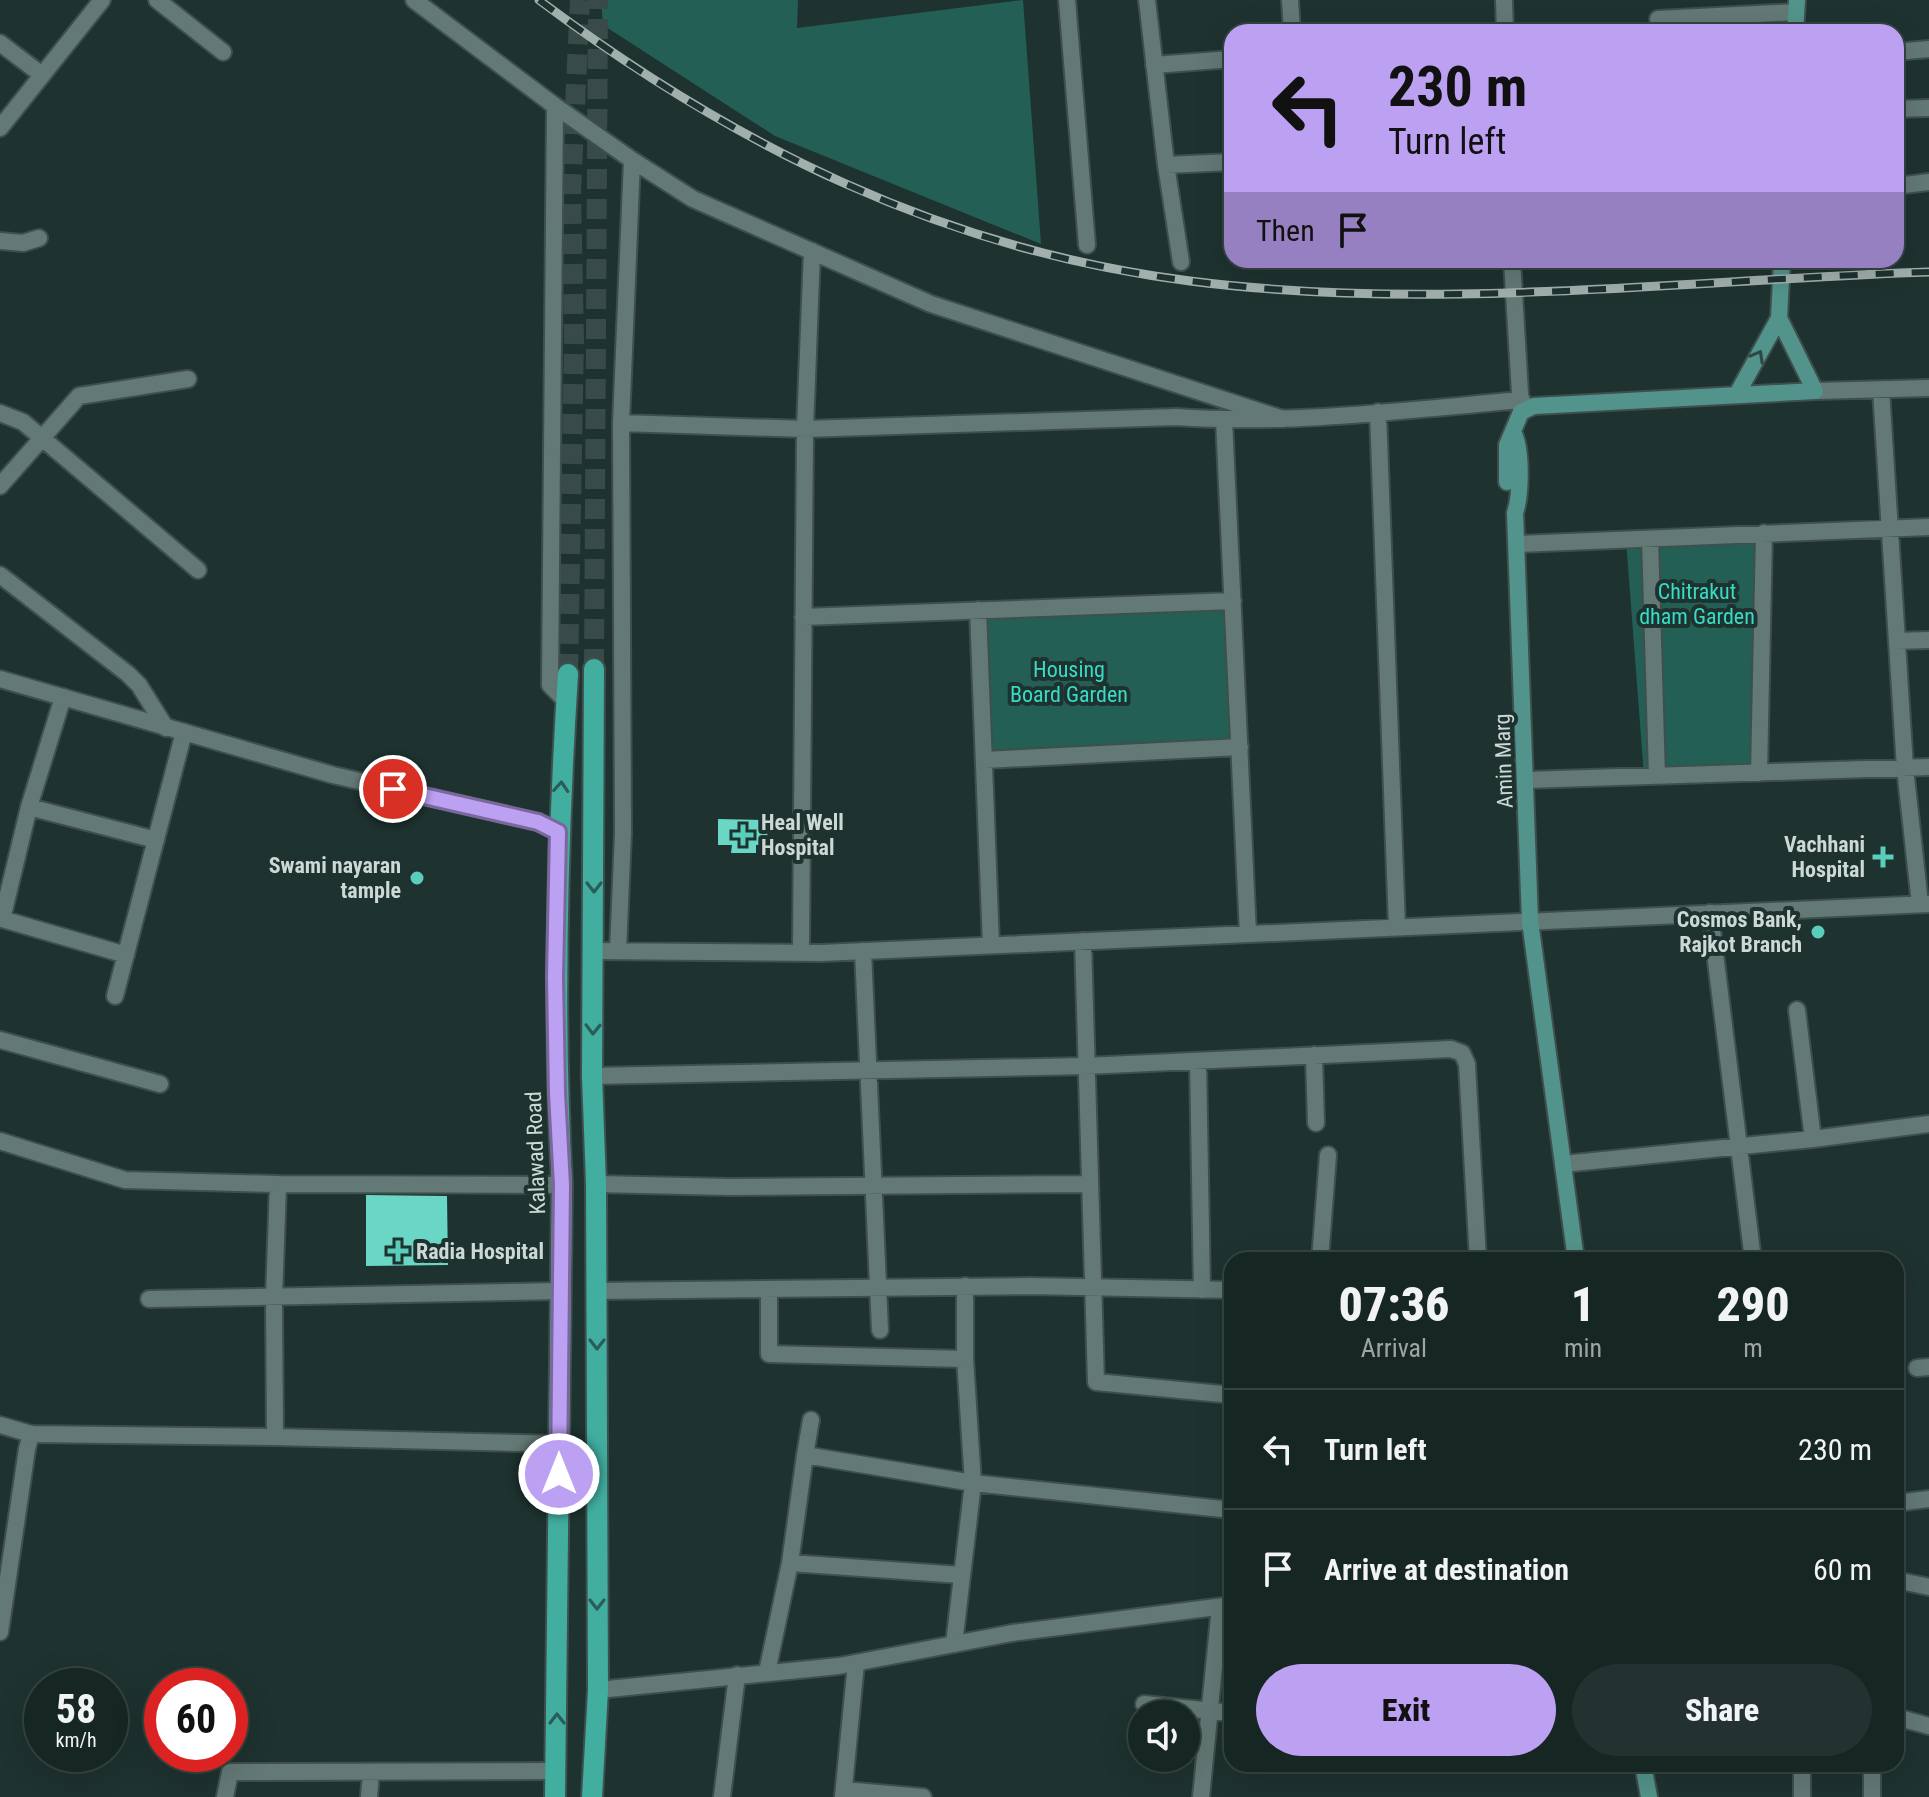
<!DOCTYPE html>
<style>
:root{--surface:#162623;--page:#233230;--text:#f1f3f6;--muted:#9ea5a6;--line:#354341;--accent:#bca0f2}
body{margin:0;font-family:"Roboto Condensed",sans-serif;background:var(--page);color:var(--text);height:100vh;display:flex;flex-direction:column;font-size:30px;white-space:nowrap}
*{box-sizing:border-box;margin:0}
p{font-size:26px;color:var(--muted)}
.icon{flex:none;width:44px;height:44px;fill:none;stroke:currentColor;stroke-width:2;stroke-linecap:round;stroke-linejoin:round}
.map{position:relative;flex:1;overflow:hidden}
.drawer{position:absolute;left:1224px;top:1252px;width:680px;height:520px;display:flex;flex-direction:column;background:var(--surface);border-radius:24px;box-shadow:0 8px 32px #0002,0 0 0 2px var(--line)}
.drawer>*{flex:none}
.hud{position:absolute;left:1224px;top:24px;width:680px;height:244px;border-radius:24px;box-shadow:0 8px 32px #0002,0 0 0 2px var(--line);background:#bca0f2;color:#111;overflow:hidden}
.buttons{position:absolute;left:1128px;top:1700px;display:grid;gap:16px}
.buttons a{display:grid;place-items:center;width:72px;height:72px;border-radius:50%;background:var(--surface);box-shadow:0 8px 32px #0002,0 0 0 2px var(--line);font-size:40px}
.speed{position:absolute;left:24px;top:1668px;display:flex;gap:16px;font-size:40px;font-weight:700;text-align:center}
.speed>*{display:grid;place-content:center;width:104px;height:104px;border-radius:50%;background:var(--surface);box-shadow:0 8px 32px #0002,0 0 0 2px var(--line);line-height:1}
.speed small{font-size:20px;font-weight:400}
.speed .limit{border:12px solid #d22;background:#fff;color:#111}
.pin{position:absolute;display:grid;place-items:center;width:68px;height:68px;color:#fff;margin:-34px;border:4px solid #fff;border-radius:50%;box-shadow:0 2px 8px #0007}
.me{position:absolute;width:88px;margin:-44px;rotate:0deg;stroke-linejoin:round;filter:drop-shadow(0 0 6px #0008)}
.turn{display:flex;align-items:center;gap:28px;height:168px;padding:0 32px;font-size:36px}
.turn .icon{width:104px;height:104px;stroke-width:2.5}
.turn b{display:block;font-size:56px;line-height:68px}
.then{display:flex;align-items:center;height:76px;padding:0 32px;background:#0003;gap:16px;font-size:30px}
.eta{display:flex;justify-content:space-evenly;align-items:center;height:136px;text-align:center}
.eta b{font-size:48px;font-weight:800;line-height:56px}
.button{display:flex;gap:16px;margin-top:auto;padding:16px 32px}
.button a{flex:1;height:92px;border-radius:48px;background:var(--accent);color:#111;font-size:32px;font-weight:800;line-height:92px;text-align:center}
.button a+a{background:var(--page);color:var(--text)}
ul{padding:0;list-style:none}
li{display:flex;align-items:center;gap:24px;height:120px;padding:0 32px;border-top:2px solid var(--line)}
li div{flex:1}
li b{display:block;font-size:30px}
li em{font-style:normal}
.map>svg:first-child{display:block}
.green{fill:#245f56}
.building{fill:#6ad6c5}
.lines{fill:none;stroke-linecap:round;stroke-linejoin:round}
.primary-tunnel{stroke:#384b48;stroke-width:20;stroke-dasharray:20 10;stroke-linecap:butt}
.minor-casing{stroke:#3e4f4d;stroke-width:20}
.tertiary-casing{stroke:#3e4f4d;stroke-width:20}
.secondary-casing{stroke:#3e4f4d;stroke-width:20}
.primary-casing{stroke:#3e4f4d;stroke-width:24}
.minor{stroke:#637975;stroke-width:16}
.tertiary{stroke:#637975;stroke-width:16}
.secondary{stroke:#52948b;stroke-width:16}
.primary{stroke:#41aea0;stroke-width:20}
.rail-casing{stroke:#a1afad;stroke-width:9}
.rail{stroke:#1e322f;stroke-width:6;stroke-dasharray:18;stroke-linecap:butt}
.oneway{stroke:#2b4a46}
.oneway2{stroke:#2a5d57}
.route-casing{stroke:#7a689d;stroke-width:20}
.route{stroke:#bca0f2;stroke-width:14}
.poi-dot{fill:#5acebc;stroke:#1e322f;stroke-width:3}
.labels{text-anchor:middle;stroke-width:8;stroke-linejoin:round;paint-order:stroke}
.park-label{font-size:22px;fill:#38dcc6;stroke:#1e322f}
.street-label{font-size:22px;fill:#cdd9d7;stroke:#1e322f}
.poi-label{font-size:22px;font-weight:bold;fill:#cdd9d7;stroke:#1e322f;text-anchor:end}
</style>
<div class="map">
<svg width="1929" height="1797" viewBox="0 0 1929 1797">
<rect width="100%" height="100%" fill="#1e322f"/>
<path class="green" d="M 601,0 L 798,0 L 797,28 L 1023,0 L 1041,244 L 775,136 L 603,25 Z
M 1764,533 L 1759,773 L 1644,776 L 1626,540 Z
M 1233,601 L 1240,747 L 984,760 L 978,610 Z"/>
<path class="building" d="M 718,819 L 768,820 L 767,845 L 756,845 L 756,853 L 731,853 L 732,845 L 718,845 Z
M 366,1195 L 447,1196 L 448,1265 L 366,1266 Z"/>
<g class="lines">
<path class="primary-tunnel" d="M 594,669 L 598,0
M 568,674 L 574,339 L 571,191 L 580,0"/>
<g class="minor-casing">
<path id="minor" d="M 157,0 L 223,52
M 414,0 L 555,106 L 632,160 L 693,199 L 931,304 L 1283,419
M 1067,0 L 1087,245
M 1147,0 L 1166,165 L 1181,262
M 1290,0 L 1292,32
M 1504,0 L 1505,32
M 1658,19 L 1796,12
M 0,43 L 42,75
M 1896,52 L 1929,49
M 1154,65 L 1232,59
M 555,106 L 550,685 L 566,701
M 1896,109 L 1929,108
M 0,128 L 102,0
M 1166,165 L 1232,162
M 1896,186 L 1929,182
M 0,241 L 23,243 L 39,238
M 1319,260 L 1351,260
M 1512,260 L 1521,410
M 1881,390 L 1905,768 L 1920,904
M 1815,391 L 1929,388
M 1378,412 L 1397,927
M 0,413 L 23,422 L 198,570
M 1224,420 L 1248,934
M 621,423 L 805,429 L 1176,417 C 1291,425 1407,410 1522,400
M 0,486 L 79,396 L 188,379
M 1650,539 L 1657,776
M 1517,544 L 1929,527
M 0,575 L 128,674 L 139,685 L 166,728
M 978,610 L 991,945
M 803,617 L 1233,601
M 1897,641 L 1929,640
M 63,697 L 29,807 L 2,919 L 126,955
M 984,760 L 1240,747
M 1759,773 L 1764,533
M 1526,780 L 1929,767
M 29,807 L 156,840
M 1710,913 L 1753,1260
M 1083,941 L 1096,1382 L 1232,1395
M 594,951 L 821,953 L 1929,904
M 618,951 L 623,833 L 621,423 L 632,160
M 863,951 L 880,1330
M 801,952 L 805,429 L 812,251
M 115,996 L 184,732
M 1797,1010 L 1813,1139
M 0,1040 L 160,1084
M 1314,1055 L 1316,1123
M 1198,1061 L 1202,1290
M 592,1076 L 1086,1066 L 1451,1049 L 1462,1053 L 1467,1064 L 1478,1260
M 0,1141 L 125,1180 L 278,1184 L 562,1185
M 1563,1164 L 1813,1139 L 1929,1124
M 596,1184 L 729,1187 L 1088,1184
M 1320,1260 L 1328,1155
M 769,1289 L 769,1354 L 965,1359
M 597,1291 L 1030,1286 L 1232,1290
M 149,1299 L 560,1291
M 1917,1368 L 1929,1367
M 275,1437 L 274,1298 L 278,1184
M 805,1455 L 811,1420
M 790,1563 L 961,1575
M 1896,1580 L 1929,1587
M 0,1632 L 27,1449 L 31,1434
M 954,1644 L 973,1483 L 965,1359 L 965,1286
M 767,1672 L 790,1563 L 805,1455 L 973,1483 L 1232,1510
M 1144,1704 L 1232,1713
M 1896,1717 L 1929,1726
M 844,1790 L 923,1797
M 225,1797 L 230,1772 L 556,1771
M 369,1797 L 371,1773
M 722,1797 L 737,1675
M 843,1797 L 856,1663
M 1201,1797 L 1220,1607
M 1802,1797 L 1802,1764
M 1872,1797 L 1872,1764"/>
</g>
<g class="tertiary-casing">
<path id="tertiary" d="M 0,679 L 333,775 L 538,822 L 558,832
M 0,1425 L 31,1434 L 275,1437 L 559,1444
M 1896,1503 L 1929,1499
M 598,1690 L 839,1666 L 1012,1633 L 1232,1605"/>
</g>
<g class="secondary-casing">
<path id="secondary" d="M 1795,32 L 1797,0
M 1737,394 L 1779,318 L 1782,260
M 1514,434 C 1522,451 1521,495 1515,513 L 1530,921 L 1576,1260
M 1507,482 L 1507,445 L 1521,412 L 1534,406 L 1815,391 L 1779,318
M 1643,1764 L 1649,1797"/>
</g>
<g class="primary-casing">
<path id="primary" d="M 555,1797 L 562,1185 C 553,1012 557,847 568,674
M 592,1797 L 598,1690 L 596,1184 L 592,1076 L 594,669"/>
</g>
<use href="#minor" class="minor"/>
<use href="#tertiary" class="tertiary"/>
<use href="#secondary" class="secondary"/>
<use href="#primary" class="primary"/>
<g class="rail-casing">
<path id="rail" d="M 539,0 C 736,147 944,250 1190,281 C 1435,312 1684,280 1929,272"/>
</g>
<use href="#rail" class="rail"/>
</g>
<defs><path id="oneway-chevron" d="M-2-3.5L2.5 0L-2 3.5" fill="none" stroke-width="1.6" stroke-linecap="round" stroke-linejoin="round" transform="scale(2)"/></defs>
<use class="oneway" href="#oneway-chevron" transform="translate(1758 356) rotate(-61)"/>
<g class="oneway2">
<use href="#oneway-chevron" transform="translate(561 787) rotate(-86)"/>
<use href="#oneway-chevron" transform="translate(594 887) rotate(90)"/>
<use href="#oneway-chevron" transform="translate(593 1029) rotate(91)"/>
<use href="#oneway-chevron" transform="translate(597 1344) rotate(90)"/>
<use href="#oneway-chevron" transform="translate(597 1604) rotate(90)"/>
<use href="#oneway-chevron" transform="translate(557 1719) rotate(-90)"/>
</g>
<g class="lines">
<g class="route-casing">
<path id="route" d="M 393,789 L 538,822 L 558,832 L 555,977 L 557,1093 L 562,1185 L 559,1474"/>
</g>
<use href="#route" class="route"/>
</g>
<g class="poi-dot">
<path d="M739 823h8v8h8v8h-8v8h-8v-8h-8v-8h8z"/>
<path d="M1879 845h8v8h8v8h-8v8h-8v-8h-8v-8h8z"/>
<circle cx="417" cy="878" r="8"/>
<circle cx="1818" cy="932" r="8"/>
<path d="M394 1239h8v8h8v8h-8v8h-8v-8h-8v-8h8z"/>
</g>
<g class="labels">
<g class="park-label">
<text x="1697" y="599">Chitrakut<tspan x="1697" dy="25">dham Garden</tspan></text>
<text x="1069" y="677">Housing<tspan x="1069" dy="25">Board Garden</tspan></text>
</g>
<g class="street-label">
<text transform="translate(1503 761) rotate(-92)" y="8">Amin Marg</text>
<text transform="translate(535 1153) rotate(-92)" y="8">Kalawad Road</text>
</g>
<g class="poi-label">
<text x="761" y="830" text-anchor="start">Heal Well<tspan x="761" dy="25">Hospital</tspan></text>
<text x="1865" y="852">Vachhani<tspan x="1865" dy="25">Hospital</tspan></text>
<text x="401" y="873">Swami nayaran<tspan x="401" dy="25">tample</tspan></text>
<text x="1802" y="927">Cosmos Bank,<tspan x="1802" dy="25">Rajkot Branch</tspan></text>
<text x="416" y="1259" text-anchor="start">Radia Hospital</text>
</g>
</g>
</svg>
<div class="buttons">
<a><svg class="icon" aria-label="sound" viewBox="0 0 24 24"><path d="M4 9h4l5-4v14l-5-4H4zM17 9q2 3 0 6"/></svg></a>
</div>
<div class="speed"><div>58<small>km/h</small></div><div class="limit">60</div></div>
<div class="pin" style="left:393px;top:789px;background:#d93025"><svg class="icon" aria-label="arrive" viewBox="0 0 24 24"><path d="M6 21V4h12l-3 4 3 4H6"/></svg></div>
<svg class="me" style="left:559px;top:1474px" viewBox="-20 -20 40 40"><circle r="17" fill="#bca0f2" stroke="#fff" stroke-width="3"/><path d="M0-11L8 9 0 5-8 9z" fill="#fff"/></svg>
<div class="hud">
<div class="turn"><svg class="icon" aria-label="left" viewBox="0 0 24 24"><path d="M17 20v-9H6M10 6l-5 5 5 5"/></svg><div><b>230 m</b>Turn left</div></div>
<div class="then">Then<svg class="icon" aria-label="arrive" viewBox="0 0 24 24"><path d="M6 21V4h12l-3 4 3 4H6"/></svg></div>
</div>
<section class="drawer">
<div class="eta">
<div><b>07:36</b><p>Arrival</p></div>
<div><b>1</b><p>min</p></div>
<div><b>290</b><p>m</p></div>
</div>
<ul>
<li><svg class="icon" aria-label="left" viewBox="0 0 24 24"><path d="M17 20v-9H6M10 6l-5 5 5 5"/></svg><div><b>Turn left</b></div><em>230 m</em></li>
<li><svg class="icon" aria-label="arrive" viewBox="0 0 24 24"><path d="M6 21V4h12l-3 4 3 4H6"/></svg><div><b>Arrive at destination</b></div><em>60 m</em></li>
</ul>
<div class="button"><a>Exit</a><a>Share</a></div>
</section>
</div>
